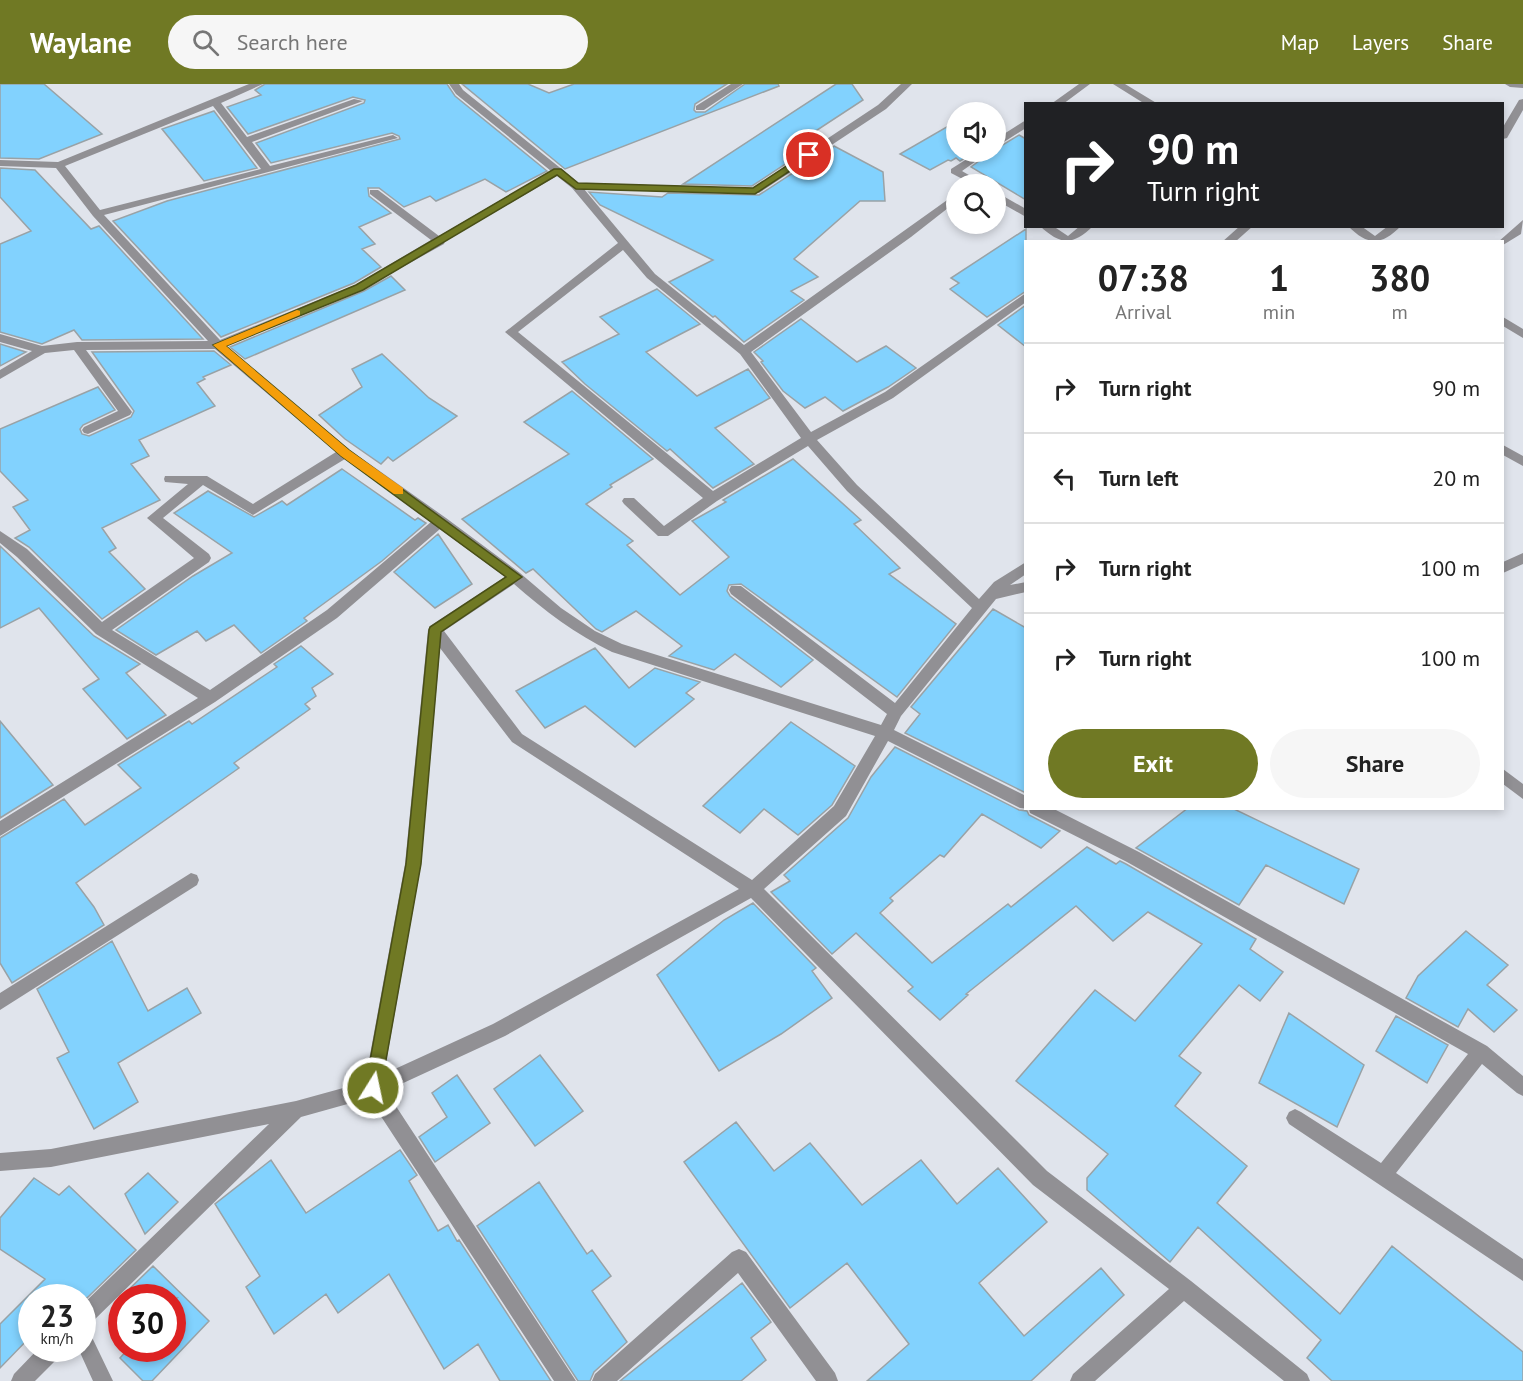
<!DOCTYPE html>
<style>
:root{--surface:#fff;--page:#f6f6f6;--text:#222;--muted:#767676;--line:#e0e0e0;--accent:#707924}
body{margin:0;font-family:"PT Sans",sans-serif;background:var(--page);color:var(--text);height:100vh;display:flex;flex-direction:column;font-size:22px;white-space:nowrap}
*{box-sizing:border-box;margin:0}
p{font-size:20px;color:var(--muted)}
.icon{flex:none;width:33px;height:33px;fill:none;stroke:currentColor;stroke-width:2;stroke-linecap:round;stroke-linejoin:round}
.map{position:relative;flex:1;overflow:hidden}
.drawer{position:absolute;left:1024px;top:156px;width:480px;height:570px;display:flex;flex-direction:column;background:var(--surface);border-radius:0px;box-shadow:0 3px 9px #0003}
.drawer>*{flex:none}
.hud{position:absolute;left:1024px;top:18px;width:480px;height:126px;border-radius:0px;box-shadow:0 3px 9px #0003;background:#202124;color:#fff;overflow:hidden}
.controls{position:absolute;left:946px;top:18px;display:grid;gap:12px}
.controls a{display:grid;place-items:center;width:60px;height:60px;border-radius:50%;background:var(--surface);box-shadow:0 3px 9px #0003;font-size:30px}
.speed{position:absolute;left:18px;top:1200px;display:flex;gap:12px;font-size:30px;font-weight:700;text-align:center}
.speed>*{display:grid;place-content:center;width:78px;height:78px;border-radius:50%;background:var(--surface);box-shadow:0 3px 9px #0003;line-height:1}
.speed small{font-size:15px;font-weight:400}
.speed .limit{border:9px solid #d22;background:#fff;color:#111}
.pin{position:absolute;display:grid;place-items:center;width:51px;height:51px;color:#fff;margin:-26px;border:3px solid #fff;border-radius:50%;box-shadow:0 2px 6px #0007}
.me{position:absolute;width:66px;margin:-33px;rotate:10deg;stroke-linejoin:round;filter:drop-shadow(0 0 4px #0008)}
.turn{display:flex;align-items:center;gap:21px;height:126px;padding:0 24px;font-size:27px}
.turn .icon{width:78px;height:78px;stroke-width:2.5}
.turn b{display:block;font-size:42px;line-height:51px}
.eta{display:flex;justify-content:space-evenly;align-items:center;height:102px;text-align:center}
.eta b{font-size:36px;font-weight:700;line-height:42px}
.button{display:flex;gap:12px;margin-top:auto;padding:12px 24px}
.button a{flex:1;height:69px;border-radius:36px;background:var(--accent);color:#fff;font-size:24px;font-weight:700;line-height:69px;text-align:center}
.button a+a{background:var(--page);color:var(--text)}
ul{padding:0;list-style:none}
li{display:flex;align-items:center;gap:18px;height:90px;padding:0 24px;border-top:2px solid var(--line)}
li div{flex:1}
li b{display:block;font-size:22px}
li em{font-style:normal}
header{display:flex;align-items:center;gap:36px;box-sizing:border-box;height:84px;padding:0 30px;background:var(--accent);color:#fff}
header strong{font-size:28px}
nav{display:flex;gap:33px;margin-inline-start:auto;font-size:21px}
.search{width:420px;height:54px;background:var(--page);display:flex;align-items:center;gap:15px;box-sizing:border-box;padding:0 21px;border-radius:33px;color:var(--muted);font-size:22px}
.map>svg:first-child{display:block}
.building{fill:#82d2fe;stroke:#99a2a6;stroke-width:1.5}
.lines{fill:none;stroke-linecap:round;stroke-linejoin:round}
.street{fill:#919094;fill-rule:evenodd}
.route{fill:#707924;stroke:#494f17;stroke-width:1.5}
.slow{fill:#f59e0b}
</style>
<header>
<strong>Waylane</strong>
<div class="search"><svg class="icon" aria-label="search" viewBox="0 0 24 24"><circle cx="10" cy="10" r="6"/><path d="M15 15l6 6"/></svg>Search here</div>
<nav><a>Map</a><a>Layers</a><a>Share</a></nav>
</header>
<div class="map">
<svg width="1523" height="1297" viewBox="0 0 1523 1297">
<rect width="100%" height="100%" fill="#e0e4ec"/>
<path class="building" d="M 0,0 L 44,0 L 102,50 L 39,75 L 0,74 Z
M 265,0 L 447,0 L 455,12 L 547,87 L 506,108 L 485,95 L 436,117 L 430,112 L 404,123 L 379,104 L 368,104 L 369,112 L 391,129 L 359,143 L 375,160 L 362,165 L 381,183 L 354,199 L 221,253 L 113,137 L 167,117 L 400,55 L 399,52 L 392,49 L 271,79 L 256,59 L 364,19 L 365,16 L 353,13 L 248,50 L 227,23 L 261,11 L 255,6 Z
M 462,0 L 528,0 L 549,9 L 574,0 L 727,0 L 695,20 L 694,26 L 696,28 L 705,28 L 745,0 L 778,0 L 779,2 L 565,85 Z
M 836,0 L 852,0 L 863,16 L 811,50 L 822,56 L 752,102 L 683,100 Z
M 214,27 L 257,84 L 204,97 L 162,45 Z
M 957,37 L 957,68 L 975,68 L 960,77 L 956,74 L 951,77 L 948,76 L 930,86 L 900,70 Z
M 1019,51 L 1026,55 L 1026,116 L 971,83 L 991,68 L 996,68 L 996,65 Z
M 834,62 L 883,88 L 885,117 L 860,117 L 794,175 L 818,193 L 791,207 L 804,216 L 744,258 L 715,232 L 713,233 L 669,198 L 713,176 L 600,121 L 589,108 L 662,113 L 668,109 L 759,111 Z
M 0,84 L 35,86 L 91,145 L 99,142 L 203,255 L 82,256 L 74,246 L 42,260 L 0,248 L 0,160 L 31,147 L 0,113 Z
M 1026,145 L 1026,207 L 987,233 L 950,205 L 959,199 L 951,194 Z
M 391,192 L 405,206 L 245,275 L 230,263 L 364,207 Z
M 657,205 L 700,240 L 646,268 L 697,312 L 748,285 L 770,314 L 715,344 L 754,380 L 713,404 L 670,365 L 667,367 L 585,300 L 562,278 L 619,250 L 600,233 Z
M 1026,221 L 1026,263 L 998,241 Z
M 801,235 L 857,278 L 886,262 L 916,284 L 888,303 L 843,327 L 825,313 L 805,324 L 783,307 L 761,278 L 763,277 L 754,268 Z
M 0,260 L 26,268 L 0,282 Z
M 214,267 L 231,281 L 203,293 L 205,295 L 197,299 L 215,322 L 139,356 L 149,372 L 131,380 L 160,416 L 102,444 L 116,464 L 109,468 L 145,505 L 102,535 L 29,463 L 15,454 L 30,446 L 13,423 L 28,416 L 0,387 L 0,345 L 98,303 L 115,326 L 83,341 L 80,345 L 82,350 L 89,352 L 131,333 L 134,327 L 92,268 Z
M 382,270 L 429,314 L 457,332 L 393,377 L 388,373 L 381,380 L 345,355 L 319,331 L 362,303 L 352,285 Z
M 572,307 L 653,375 L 610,401 L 612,403 L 586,420 L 633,457 L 627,461 L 680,511 L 729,473 L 692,437 L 726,418 L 723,416 L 793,375 L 861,436 L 854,440 L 900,484 L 889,490 L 956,540 L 897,613 L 741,500 L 729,501 L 727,507 L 730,512 L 813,576 L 781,603 L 735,570 L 714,586 L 669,572 L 682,562 L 636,527 L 602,548 L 596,545 L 533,485 L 526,489 L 462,435 L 569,370 L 524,338 Z
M 342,385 L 415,436 L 418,434 L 426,439 L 382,477 L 304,534 L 307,537 L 261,569 L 234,541 L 206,557 L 197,547 L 156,571 L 116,546 L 193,492 L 232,469 L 174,429 L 208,407 L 254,433 L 282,417 L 287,421 Z
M 438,450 L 472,500 L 435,524 L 394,488 Z
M 0,462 L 94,552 L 140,580 L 126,589 L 166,631 L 127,655 L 83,605 L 99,595 L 39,524 L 0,544 Z
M 993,525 L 1026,544 L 1026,709 L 905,649 L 920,630 L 911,623 Z
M 301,562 L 333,590 L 312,604 L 316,612 L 305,620 L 310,625 L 234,679 L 239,684 L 76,799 L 94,823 L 104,841 L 12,899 L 0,879 L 0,754 L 64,715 L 85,741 L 141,704 L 118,681 L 189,637 L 192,640 L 277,583 L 274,580 Z
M 595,564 L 629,604 L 655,584 L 700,598 L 686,609 L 694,615 L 635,663 L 585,622 L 545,644 L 516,607 Z
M 0,637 L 53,701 L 0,734 Z
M 791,638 L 855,682 L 832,721 L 798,751 L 764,725 L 740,749 L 703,722 Z
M 895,663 L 1019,726 L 1027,727 L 1029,731 L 1060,747 L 1041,764 L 982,730 L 944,773 L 940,771 L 890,814 L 893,817 L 880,829 L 932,879 L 1008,820 L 1011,823 L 1087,763 L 1116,780 L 1120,777 L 1126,780 L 1256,855 L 1250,865 L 1283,888 L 1260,917 L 1239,901 L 1179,972 L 1201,989 L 1175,1022 L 1247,1082 L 1217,1119 L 1340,1230 L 1392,1162 L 1523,1268 L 1523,1297 L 1332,1297 L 1307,1274 L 1321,1256 L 1198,1143 L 1170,1178 L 1087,1106 L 1087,1094 L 1108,1070 L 1016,997 L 1095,906 L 1135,937 L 1202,860 L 1148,828 L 1113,857 L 1076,822 L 966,910 L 968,911 L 940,936 L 908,907 L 913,903 L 856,849 L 832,870 L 771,808 L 790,797 L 784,791 L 848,734 L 871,693 Z
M 1188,724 L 1232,724 L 1359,785 L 1344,820 L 1266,781 L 1239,821 L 1136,764 Z
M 753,819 L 816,884 L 812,887 L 832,914 L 781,950 L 719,987 L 657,891 L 724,836 Z
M 1466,847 L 1508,881 L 1487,901 L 1517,926 L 1494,948 L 1468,925 L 1458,943 L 1406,914 L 1418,892 Z
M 112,857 L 148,927 L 187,904 L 201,929 L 118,979 L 138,1018 L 94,1045 L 57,974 L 69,968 L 37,905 Z
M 1289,929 L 1364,981 L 1337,1043 L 1259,999 Z
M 1396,932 L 1448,961 L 1427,999 L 1376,967 Z
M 540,971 L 583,1027 L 535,1062 L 494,1005 Z
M 457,991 L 490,1039 L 435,1078 L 419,1053 L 447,1033 L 432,1009 Z
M 736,1038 L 774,1087 L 810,1059 L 862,1121 L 921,1076 L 957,1120 L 998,1084 L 1047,1138 L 979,1199 L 1024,1252 L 1101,1184 L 1124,1211 L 1031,1297 L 867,1297 L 909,1260 L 847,1179 L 790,1224 L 684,1078 Z
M 400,1066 L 417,1091 L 409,1097 L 438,1147 L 448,1141 L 457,1157 L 459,1156 L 551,1297 L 500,1297 L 478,1260 L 444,1285 L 389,1190 L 338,1229 L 326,1210 L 274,1250 L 246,1203 L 260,1192 L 215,1120 L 271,1076 L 306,1129 Z
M 148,1089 L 178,1118 L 145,1150 L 125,1110 Z
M 34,1094 L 59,1111 L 69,1102 L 136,1166 L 87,1214 L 32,1214 L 32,1251 L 0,1284 L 0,1240 L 45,1195 L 0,1165 L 0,1134 Z
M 539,1098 L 587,1170 L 592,1166 L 611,1192 L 592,1207 L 627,1258 L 594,1288 L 590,1297 L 578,1297 L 477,1142 Z
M 153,1182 L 209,1237 L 152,1297 L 143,1297 L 120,1274 L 129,1264 L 172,1264 L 172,1218 L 177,1214 L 120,1214 Z
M 742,1199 L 771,1238 L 751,1254 L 766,1276 L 741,1297 L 620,1297 Z"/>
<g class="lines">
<path class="street" d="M 249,0 L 263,0 L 221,19 L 247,53 L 354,15 L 363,17 L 252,58 L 270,82 L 393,51 L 398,54 L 104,131 L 220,256 L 355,201 L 431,156 L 370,110 L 370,106 L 378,106 L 439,152 L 551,87 L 456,10 L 449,0 L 459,0 L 463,6 L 579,99 L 753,104 L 878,21 L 901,0 L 912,0 L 886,25 L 759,109 L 584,105 L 655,190 L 744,261 L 957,109 L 957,117 L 911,153 L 751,268 L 811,348 L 885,308 L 1026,209 L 1026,218 L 893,314 L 817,356 L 857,401 L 979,515 L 994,498 L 1026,478 L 1026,490 L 1010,501 L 1026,498 L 1026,508 L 996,515 L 901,632 L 894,646 L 1026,712 L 1026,724 L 1052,724 L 1139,768 L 1487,962 L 1523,992 L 1523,1012 L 1517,1009 L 1482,980 L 1396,1089 L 1523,1175 L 1523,1197 L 1289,1040 L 1286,1034 L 1289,1028 L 1295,1025 L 1301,1028 L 1381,1079 L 1468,970 L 1127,778 L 1030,729 L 1029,725 L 1020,724 L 888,657 L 846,732 L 764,805 L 1047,1087 L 1191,1197 L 1307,1290 L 1310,1297 L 1284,1297 L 1184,1217 L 1095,1297 L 1070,1297 L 1073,1290 L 1169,1205 L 1033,1101 L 751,814 L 505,952 L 386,1007 L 576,1297 L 554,1297 L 369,1014 L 301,1033 L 87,1243 L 113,1297 L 93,1297 L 78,1264 L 82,1264 L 82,1221 L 269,1040 L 51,1083 L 0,1087 L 0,1069 L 51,1065 L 296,1017 L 365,998 L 405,780 L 428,546 L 430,542 L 505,493 L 440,445 L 337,534 L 215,618 L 0,752 L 0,737 L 198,614 L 96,550 L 17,473 L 0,459 L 0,447 L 27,465 L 102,538 L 194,474 L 147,434 L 188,400 L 165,398 L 164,395 L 165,392 L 207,392 L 253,420 L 336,368 L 215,265 L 86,266 L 132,328 L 130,331 L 88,350 L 84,349 L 82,346 L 84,343 L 118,327 L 74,266 L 45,269 L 0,295 L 0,286 L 32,267 L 0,258 L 0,250 L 42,262 L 77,258 L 208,257 L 93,132 L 56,84 L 0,82 L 0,76 L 58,78 ZM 213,22 L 261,85 L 100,126 L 65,82 ZM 557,92 L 572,104 L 618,159 L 505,248 L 703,414 L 664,442 L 634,414 L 624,414 L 622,417 L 624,420 L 658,452 L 668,452 L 717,417 L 808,362 L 847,407 L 972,524 L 895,619 L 741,502 L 731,502 L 729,506 L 731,510 L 887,630 L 881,641 L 622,560 L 595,547 L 561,524 L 520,489 L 446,434 L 350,366 L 226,262 L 363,205 L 444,160 L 445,157 ZM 623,166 L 647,194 L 740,270 L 801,354 L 713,407 L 518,248 ZM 345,375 L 431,438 L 327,526 L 210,606 L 112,546 L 209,478 L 211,474 L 209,470 L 163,434 L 203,401 L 253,431 ZM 514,500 C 545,527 575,550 612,568 L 875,652 L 834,722 L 752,796 L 522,650 L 444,547 ZM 440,564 L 512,658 L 739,805 L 493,940 L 384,990 L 421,780 Z
M 731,0 L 743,0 L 704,26 L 696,26 L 696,22 Z
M 1079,0 L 1090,0 L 1063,20 L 1051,20 Z
M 1113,0 L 1125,0 L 1158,20 L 1145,20 Z
M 1505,0 L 1523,0 L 1523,4 L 1510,3 Z
M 1523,15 L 1523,26 L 1507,54 L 1503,55 L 1503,43 L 1519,16 Z
M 1026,36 L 1026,44 L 996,63 L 996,55 Z
M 978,68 L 989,68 L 962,87 L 984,100 L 972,100 L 951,89 L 951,85 Z
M 996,108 L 1026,125 L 1026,133 L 996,116 Z
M 1523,136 L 1521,150 L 1503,161 L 1503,158 L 1498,158 Z
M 1040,142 L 1053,142 L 1068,152 L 1080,142 L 1093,142 C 1073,162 1060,161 1040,142 Z
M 1240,142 L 1253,142 L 1235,158 L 1222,158 Z
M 1348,142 L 1361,142 L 1375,152 L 1388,142 L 1401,142 C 1381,162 1368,162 1348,142 Z
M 1503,233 L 1523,245 L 1523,254 L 1503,242 Z
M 1503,361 L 1523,372 L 1523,382 L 1503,371 Z
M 1523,469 L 1523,480 L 1503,489 L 1503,478 Z
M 1503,685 L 1523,700 L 1523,715 L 1503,700 Z
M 191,789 L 197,791 L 199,796 L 197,801 L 0,926 L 0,909 Z
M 739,1165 L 746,1168 L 835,1289 L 838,1297 L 816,1297 L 738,1189 L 617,1297 L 592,1297 L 595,1290 L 732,1168 Z
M 39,1264 L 64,1264 L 61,1271 L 35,1297 L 11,1297 L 14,1290 Z"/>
</g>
<path class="route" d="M 806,69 L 814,71 L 755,110 L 576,105 L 557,91 L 363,206 L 226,262 L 349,366 L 522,493 L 441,548 L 421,780 L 381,1004 L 379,1009 L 373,1012 L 368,1009 L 365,1004 L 406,780 L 429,546 L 430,543 L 506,493 L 341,372 L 213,261 L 356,201 L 554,85 L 561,85 L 578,99 L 753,104 Z"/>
<path class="slow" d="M 297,226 L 300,227 L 300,231 L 226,262 L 349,366 L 403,404 L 403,410 L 394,410 L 341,372 L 213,261 Z"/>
</svg>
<div class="controls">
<a><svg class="icon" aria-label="sound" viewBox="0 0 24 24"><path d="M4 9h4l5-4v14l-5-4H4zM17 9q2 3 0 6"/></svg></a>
<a><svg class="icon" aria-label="search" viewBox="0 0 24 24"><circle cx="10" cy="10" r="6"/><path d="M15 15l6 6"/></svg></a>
</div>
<div class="speed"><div>23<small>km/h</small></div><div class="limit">30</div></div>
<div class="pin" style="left:809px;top:71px;background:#d93025"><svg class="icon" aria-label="arrive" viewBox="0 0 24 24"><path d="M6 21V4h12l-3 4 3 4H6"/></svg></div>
<svg class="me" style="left:373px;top:1004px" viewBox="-20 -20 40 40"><circle r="17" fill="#707924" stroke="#fff" stroke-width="3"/><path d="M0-11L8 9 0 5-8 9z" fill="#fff"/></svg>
<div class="hud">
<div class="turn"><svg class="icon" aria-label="right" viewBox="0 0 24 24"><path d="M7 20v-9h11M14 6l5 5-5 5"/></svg><div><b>90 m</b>Turn right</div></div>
</div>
<section class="drawer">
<div class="eta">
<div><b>07:38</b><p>Arrival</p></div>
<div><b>1</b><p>min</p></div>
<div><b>380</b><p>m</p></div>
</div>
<ul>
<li><svg class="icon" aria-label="right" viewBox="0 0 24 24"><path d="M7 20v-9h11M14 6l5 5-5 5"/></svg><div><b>Turn right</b></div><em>90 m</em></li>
<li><svg class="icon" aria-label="left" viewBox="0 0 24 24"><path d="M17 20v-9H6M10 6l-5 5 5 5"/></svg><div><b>Turn left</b></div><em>20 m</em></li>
<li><svg class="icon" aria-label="right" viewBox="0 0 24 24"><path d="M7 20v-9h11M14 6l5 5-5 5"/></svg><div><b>Turn right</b></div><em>100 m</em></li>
<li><svg class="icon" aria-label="right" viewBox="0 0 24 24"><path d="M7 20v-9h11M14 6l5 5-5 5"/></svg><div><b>Turn right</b></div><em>100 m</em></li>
</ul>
<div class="button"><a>Exit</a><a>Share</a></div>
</section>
</div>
